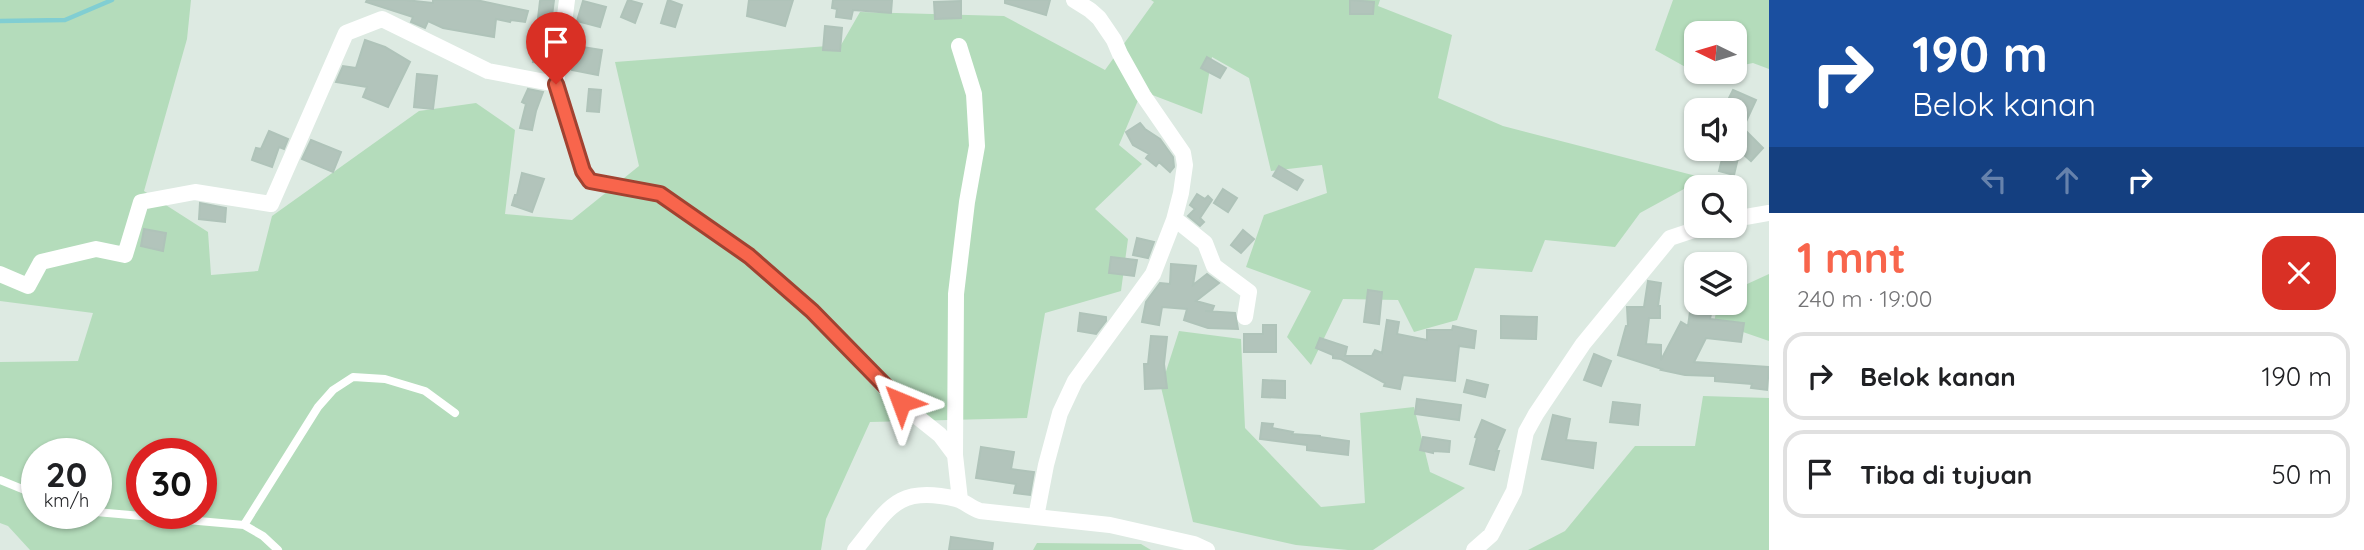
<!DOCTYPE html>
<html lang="id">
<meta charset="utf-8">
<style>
:root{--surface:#fff;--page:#f2f2f2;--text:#202124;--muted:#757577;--line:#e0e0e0;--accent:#f8654c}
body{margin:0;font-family:Quicksand,sans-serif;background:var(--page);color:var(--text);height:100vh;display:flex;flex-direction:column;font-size:26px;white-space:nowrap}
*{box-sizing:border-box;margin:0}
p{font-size:23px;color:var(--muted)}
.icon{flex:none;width:38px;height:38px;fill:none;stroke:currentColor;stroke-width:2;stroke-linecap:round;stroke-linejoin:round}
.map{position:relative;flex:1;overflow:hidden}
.sheet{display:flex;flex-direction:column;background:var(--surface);width:595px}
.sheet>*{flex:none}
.guide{background:#1a4fa0;color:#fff;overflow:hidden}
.needle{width:46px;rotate:275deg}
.tools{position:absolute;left:1684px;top:21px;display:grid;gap:14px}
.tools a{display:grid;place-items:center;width:63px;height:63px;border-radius:14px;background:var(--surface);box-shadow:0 2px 5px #0004;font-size:35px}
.speed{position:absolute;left:21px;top:438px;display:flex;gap:14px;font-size:35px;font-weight:700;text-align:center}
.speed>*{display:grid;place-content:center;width:91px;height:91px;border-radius:50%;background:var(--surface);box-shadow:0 2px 5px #0004;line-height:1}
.speed small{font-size:18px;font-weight:400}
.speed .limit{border:10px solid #d22;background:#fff;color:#111}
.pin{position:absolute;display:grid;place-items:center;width:60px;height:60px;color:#fff;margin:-72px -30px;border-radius:50% 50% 50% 0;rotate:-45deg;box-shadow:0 0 7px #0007}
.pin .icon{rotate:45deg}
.me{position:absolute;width:77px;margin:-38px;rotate:316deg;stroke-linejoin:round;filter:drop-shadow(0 0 5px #0008)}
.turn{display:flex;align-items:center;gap:24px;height:147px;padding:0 28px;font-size:32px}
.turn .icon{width:91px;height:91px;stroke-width:2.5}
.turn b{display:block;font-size:49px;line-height:60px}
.lanes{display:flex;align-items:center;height:66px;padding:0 28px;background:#0003;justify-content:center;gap:35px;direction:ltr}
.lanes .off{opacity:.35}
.round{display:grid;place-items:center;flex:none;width:74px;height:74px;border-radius:21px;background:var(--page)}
.overview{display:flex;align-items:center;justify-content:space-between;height:119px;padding:0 28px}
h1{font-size:42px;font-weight:700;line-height:52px;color:var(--accent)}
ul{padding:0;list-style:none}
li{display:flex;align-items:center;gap:21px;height:88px;margin:0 14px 10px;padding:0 14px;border:4px solid var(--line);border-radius:21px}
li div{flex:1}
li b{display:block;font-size:26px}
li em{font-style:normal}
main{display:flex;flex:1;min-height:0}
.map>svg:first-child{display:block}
.green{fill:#b4dcbb;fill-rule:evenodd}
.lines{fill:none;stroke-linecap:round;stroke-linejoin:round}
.stream{stroke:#81ced2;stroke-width:4.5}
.building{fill:#b2c4bb;stroke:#afc3b9;stroke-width:2}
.service{stroke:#fff;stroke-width:8}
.minor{stroke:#fff;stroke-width:16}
.route-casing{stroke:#a14231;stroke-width:18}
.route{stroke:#f8654c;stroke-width:12}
</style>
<main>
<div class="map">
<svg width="1769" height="550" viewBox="0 0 1769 550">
<rect width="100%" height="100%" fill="#ddeae2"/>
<path class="green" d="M 0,0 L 191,0 L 187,39 L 144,191 L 208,232 L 211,275 L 258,271 L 272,216 L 419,111 L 476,103 L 515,130 L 505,214 L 572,220 L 639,166 L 615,62 L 841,45 L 860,12 L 1004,16 L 1105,70 L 1154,2 L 1151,0 L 1380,0 L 1378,6 L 1452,35 L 1438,98 L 1503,126 L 1704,178 L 1640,213 L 1615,247 L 1545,240 L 1532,272 L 1475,268 L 1457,320 L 1414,332 L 1398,300 L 1343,299 L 1311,365 L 1287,337 L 1311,291 L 1246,267 L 1264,215 L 1327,193 L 1322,165 L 1271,171 L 1249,78 L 1212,57 L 1202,114 L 1142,91 L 1119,145 L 1142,164 L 1095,209 L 1128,239 L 1121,291 L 1045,313 L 1027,418 L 870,422 L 826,519 L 821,550 L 30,550 L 8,526 L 0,523 L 0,362 L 78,361 L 93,313 L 0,301 ZM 37,453 L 96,453 L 96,513 L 37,513 ZM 142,453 L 201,453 L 201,513 L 142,513 Z
M 1673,0 L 1769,0 L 1769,69 L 1753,63 L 1734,67 L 1734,33 L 1696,33 L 1696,72 L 1708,72 L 1698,74 L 1655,50 Z
M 1769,274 L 1769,341 L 1714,322 L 1718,303 L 1734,303 L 1734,290 Z
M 1179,331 L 1241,339 L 1245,428 L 1321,507 L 1365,503 L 1360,413 L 1414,407 L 1430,472 L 1465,488 L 1373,550 L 1348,550 L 1296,545 L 1193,522 L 1161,387 Z
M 1703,396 L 1769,398 L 1769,550 L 1528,550 L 1565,531 L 1635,446 L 1695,446 Z
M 1037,543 L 1141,544 L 1151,550 L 1033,550 Z"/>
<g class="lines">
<path class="stream" d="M 0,21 L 65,20 L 112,0"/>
</g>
<path class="building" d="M 367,0 L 405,0 L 433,3 L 433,0 L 476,0 L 528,11 L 525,22 L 511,20 L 510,22 L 496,19 L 494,37 L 443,28 L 428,21 L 425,28 L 411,22 L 413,17 L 366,2 Z
M 542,0 L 554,0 L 546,63 L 533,62 L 540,1 Z
M 628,0 L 642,4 L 635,23 L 621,17 Z
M 668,0 L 682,5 L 675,27 L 661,23 Z
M 749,0 L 793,0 L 785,26 L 747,16 Z
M 833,0 L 892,0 L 891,13 L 853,10 L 851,19 L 836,17 L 837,9 L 832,8 Z
M 1005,0 L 1050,0 L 1046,15 L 1005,3 Z
M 1350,0 L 1374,2 L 1373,14 L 1350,14 Z
M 583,1 L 606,7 L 600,27 L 577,21 Z
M 961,1 L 961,18 L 935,19 L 934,2 Z
M 825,26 L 842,28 L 840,51 L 823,50 Z
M 365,40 L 385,47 L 410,62 L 388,107 L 363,97 L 367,87 L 336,82 L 343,66 L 356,68 Z
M 576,46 L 602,50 L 598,75 L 572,70 Z
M 1207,57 L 1226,68 L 1220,78 L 1201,68 Z
M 417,74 L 437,76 L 433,109 L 414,107 Z
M 528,89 L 543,92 L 536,111 L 532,130 L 520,128 L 526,104 L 522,102 Z
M 589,89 L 601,90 L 599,112 L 587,111 Z
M 1733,90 L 1756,100 L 1743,128 L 1763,148 L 1751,161 L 1734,146 L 1734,110 L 1723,110 Z
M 1140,123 L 1145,129 L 1160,139 L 1173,157 L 1174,167 L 1170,172 L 1159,162 L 1156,166 L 1146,158 L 1149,154 L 1133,145 L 1126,132 Z
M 269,131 L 288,139 L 284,149 L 279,147 L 272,167 L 252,160 L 256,148 L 261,149 Z
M 311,140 L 341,152 L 333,172 L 302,159 Z
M 1723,155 L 1738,158 L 1734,175 L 1719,171 Z
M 1279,166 L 1303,180 L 1297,190 L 1273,176 Z
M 522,173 L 544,179 L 532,212 L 512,205 L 515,195 L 517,195 Z
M 1223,189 L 1237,198 L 1228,212 L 1214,203 Z
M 1197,194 L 1205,199 L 1208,196 L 1212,200 L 1200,218 L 1204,222 L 1200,226 L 1188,216 L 1195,209 L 1190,205 Z
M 200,203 L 226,208 L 225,222 L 199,219 Z
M 144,229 L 166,233 L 163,251 L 141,246 Z
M 1243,230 L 1254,239 L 1241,253 L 1231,245 Z
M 1137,238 L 1154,242 L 1148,258 L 1133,255 Z
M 1111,257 L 1137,260 L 1134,276 L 1109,273 Z
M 1171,264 L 1196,266 L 1193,285 L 1207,274 L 1219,283 L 1196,301 L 1214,306 L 1212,311 L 1205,311 L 1235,313 L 1238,329 L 1208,328 L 1184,320 L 1187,309 L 1162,307 L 1159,325 L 1142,322 L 1146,302 L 1160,283 L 1170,284 Z
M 1648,281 L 1661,283 L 1658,306 L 1660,306 L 1660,318 L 1649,318 L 1646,344 L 1661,345 L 1661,360 L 1681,322 L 1688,326 L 1691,305 L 1712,308 L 1710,319 L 1744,323 L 1741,342 L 1706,338 L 1694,362 L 1769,367 L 1767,390 L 1751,388 L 1752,384 L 1715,381 L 1715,376 L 1685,375 L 1661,370 L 1662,369 L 1618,355 L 1626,326 L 1628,326 L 1627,307 L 1644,307 Z
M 1368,290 L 1382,292 L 1379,324 L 1364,322 Z
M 1080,313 L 1106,317 L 1106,321 L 1096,334 L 1078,331 Z
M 1501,316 L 1537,317 L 1536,339 L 1501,338 Z
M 1387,320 L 1399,322 L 1397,334 L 1427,340 L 1427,330 L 1452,330 L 1453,326 L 1476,331 L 1474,348 L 1459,346 L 1455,381 L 1403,375 L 1400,389 L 1384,386 L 1385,383 L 1341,359 L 1333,358 L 1333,355 L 1316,348 L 1320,338 L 1347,347 L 1345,356 L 1372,356 L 1375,350 L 1382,353 Z
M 1263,325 L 1276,325 L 1276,352 L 1244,352 L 1244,334 L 1263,334 Z
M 1151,336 L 1167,337 L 1164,364 L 1167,388 L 1145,389 L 1144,364 L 1148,364 Z
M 1594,354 L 1611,361 L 1601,386 L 1584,380 Z
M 1263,380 L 1285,381 L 1285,398 L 1262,397 Z
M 1467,380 L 1488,385 L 1485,397 L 1464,392 Z
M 1417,399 L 1461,405 L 1459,420 L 1415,414 Z
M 1613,402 L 1640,405 L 1638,425 L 1610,422 Z
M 1553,415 L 1570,419 L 1566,440 L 1596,443 L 1593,468 L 1542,459 Z
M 1482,420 L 1505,430 L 1496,451 L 1499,451 L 1494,470 L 1470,464 L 1477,438 L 1475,437 Z
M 1262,423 L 1273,424 L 1272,428 L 1293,432 L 1292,434 L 1320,436 L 1320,437 L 1349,441 L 1348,455 L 1307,450 L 1307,445 L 1260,439 Z
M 1423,437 L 1450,441 L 1449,452 L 1433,451 L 1433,453 L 1420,450 Z
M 981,447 L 1014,452 L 1011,469 L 1034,472 L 1030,495 L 1014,493 L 1016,484 L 976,478 Z
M 951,537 L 993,543 L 992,550 L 949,550 Z"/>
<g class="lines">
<path class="service" d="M 0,480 L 37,495
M 96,512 L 244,525 L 263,536 L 278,550
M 244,525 L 318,407 L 333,390 L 353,377 L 385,379 L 425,391 L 455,413"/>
<path class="minor" d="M 567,0 L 556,84 L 583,171 L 590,181 L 660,194 L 749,256 L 812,311 L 900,403 L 940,435 L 955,455 L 960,500
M 1734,219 L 1769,213
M 1174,220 L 1180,223 L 1205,243 L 1214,266 L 1249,292 L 1245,317
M 0,274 L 28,286 L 41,262 L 96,249 L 125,255 L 141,202 L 195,192 L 271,204 L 346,33 L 382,19 L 488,71 L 556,84
M 955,455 L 956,294 L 967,202 L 977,146 L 974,94 L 959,46
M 1036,517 L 1046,465 L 1060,413 L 1075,381 L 1153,274 L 1174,220 L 1181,193 L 1185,165 L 1183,153 L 1143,95 L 1120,54 L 1114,40 L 1099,18 L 1090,10 L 1074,0
M 855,550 C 889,508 897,485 956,499 C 964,501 971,508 980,511 L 1110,525 L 1194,544 L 1207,550
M 1474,550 L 1491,535 L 1514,491 L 1526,432 L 1536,414 L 1583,344 L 1670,238 L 1706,226"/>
</g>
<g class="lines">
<g class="route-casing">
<path id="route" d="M 556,84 L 583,171 L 590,181 L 660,194 L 749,256 L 812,311 L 901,402"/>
</g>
<use href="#route" class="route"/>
</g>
</svg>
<div class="tools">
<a><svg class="needle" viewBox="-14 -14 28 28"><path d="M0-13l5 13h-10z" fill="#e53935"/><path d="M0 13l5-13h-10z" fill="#757577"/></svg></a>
<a><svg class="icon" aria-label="sound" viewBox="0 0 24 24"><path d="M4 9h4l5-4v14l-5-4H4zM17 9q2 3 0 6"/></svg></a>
<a><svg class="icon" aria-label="search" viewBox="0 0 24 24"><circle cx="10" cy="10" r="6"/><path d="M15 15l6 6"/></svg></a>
<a><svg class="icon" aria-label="layers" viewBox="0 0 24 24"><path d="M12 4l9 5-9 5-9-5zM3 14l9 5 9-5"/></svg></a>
</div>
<div class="speed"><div>20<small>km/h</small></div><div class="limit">30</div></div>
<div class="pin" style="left:556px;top:84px;background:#d93025"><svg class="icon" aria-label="arrive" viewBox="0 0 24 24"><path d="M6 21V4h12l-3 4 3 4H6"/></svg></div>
<svg class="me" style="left:901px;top:402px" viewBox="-20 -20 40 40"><path d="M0-17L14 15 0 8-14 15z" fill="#f8654c" stroke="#fff" stroke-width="4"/></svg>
</div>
<section class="sheet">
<div class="guide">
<div class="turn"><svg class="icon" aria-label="right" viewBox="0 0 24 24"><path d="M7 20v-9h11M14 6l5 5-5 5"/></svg><div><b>190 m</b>Belok kanan</div></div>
<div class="lanes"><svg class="icon off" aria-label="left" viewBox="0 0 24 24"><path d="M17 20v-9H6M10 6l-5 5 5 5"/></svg><svg class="icon off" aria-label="ahead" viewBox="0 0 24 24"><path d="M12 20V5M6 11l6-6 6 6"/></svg><svg class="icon" aria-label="right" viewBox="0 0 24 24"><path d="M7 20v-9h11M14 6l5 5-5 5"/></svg></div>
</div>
<div class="overview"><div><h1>1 mnt</h1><p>240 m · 19:00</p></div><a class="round" style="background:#d93025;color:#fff"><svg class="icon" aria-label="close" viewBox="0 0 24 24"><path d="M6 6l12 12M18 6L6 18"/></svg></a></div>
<ul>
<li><svg class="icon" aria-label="right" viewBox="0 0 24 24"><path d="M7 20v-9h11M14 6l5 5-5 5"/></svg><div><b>Belok kanan</b></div><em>190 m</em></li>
<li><svg class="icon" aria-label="arrive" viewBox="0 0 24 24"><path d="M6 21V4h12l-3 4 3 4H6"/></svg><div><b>Tiba di tujuan</b></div><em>50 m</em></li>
</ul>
</section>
</main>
